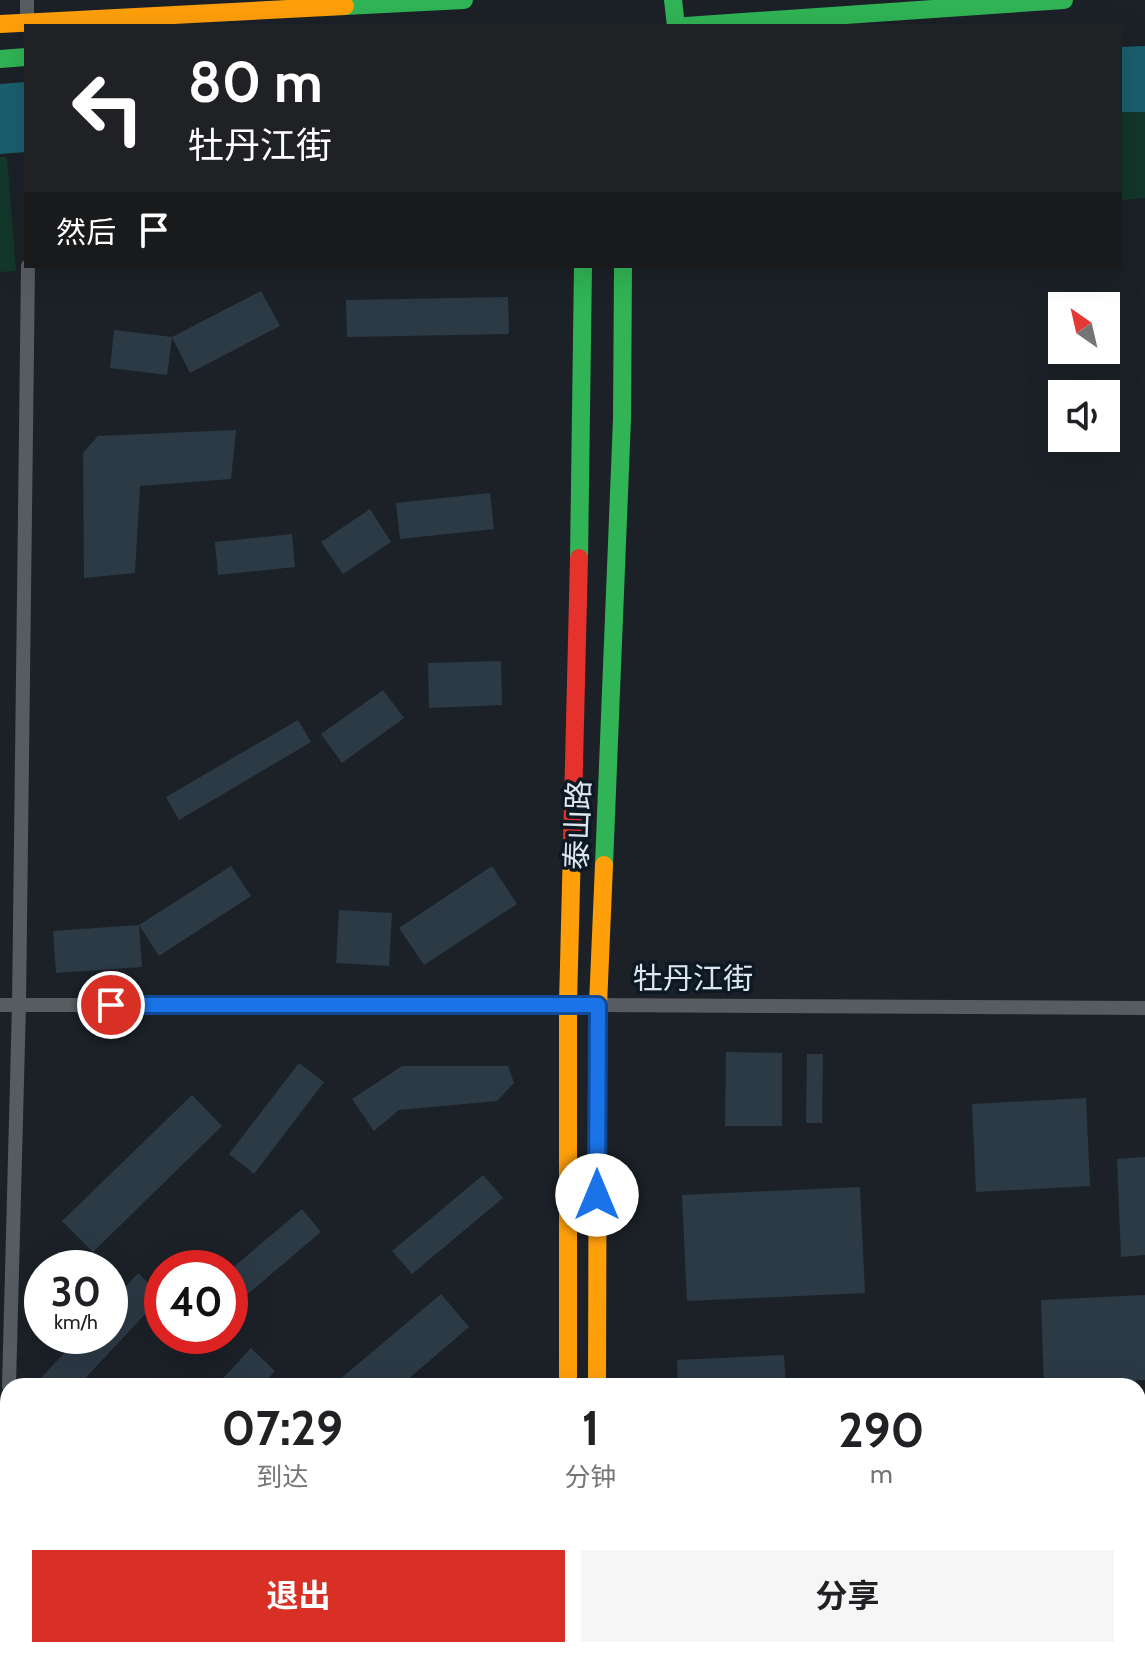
<!DOCTYPE html>
<html lang="zh">
<meta charset="utf-8">
<style>
:root{--surface:#fff;--page:#f6f6f6;--text:#202124;--muted:#757577;--accent:#d93025}
body{margin:0;font-family:Cabin,"Noto Sans SC",sans-serif;background:var(--page);color:var(--text);height:100vh;display:flex;flex-direction:column;font-size:30px;white-space:nowrap}
*{box-sizing:border-box;margin:0}
p{font-size:26px;color:var(--muted)}
.icon{flex:none;width:44px;height:44px;fill:none;stroke:currentColor;stroke-width:2;stroke-linecap:round;stroke-linejoin:round}
.map{position:relative;flex:1;overflow:hidden}
.sheet{position:absolute;left:0px;top:1378px;width:1146px;height:280px;display:flex;flex-direction:column;background:var(--surface);border-radius:24px 24px 0 0;box-shadow:0 8px 32px #0002}
.sheet>*{flex:none}
.banner{position:absolute;left:24px;top:24px;width:1098px;height:244px;border-radius:0px;box-shadow:0 8px 32px #0002;background:#202124;color:#fff;overflow:hidden}
.needle{width:52px;rotate:326deg}
.tools{position:absolute;left:1048px;top:292px;display:grid;gap:16px}
.tools a{display:grid;place-items:center;width:72px;height:72px;border-radius:0px;background:var(--surface);box-shadow:0 8px 32px #0002;font-size:40px}
.speed{position:absolute;left:24px;top:1250px;display:flex;gap:16px;font-size:40px;font-weight:700;text-align:center}
.speed>*{display:grid;place-content:center;width:104px;height:104px;border-radius:50%;background:var(--surface);box-shadow:0 8px 32px #0002;line-height:1}
.speed small{font-size:20px;font-weight:400}
.speed .limit{border:12px solid #d22;background:#fff;color:#111}
.pin{position:absolute;display:grid;place-items:center;width:68px;height:68px;color:#fff;margin:-34px;border:4px solid #fff;border-radius:50%;box-shadow:0 2px 8px #0007}
.me{position:absolute;width:88px;margin:-44px;rotate:0deg;stroke-linejoin:round;filter:drop-shadow(0 0 6px #0008)}
.turn{display:flex;align-items:center;gap:28px;height:168px;padding:0 32px;font-size:36px}
.turn .icon{width:104px;height:104px;stroke-width:2.5}
.turn b{display:block;font-size:56px;line-height:68px}
.then{display:flex;align-items:center;height:76px;padding:0 32px;background:#0003;gap:16px;font-size:30px}
.eta{display:flex;justify-content:space-evenly;align-items:center;height:136px;text-align:center}
.eta b{font-size:48px;font-weight:700;line-height:56px}
.button{display:flex;gap:16px;margin-top:auto;padding:16px 32px}
.button a{flex:1;height:92px;border-radius:0px;background:var(--accent);color:#fff;font-size:32px;font-weight:700;line-height:92px;text-align:center}
.button a+a{background:var(--page);color:var(--text)}
.map>svg:first-child{display:block}
.green{fill:#13372a}
.water{fill:#1b5f6e}
.building{fill:#2c3a46}
.lines{fill:none;stroke-linecap:round;stroke-linejoin:round}
.street{stroke:#565c60;stroke-width:14}
.fast{stroke:#30b455;stroke-width:18}
.slow{stroke:#ff9f0a;stroke-width:18}
.jam{stroke:#e5322d;stroke-width:18}
.route-casing{stroke:#114b97;stroke-width:20}
.route{stroke:#1a73e8;stroke-width:14}
.labels{text-anchor:middle;stroke-width:7;stroke-linejoin:round;paint-order:stroke}
.street-label{font-size:30px;fill:#dee6ed;stroke:#0c1823}
</style>
<div class="map">
<svg width="1145" height="1658" viewBox="0 0 1145 1658">
<rect width="100%" height="100%" fill="#1b2127"/>
<path class="green" d="M 1145,88 L 1145,198 L 1120,200 L 1120,90 Z
M 0,157 L 7,157 L 16,271 L 0,272 Z"/>
<path class="water" d="M 1145,46 L 1145,112 L 1120,112 L 1120,47 Z
M 26,82 L 26,152 L 0,154 L 0,84 Z"/>
<path class="building" d="M 261,291 L 280,326 L 190,373 L 172,337 Z
M 508,297 L 509,334 L 347,337 L 346,300 Z
M 114,330 L 172,337 L 167,375 L 110,368 Z
M 236,430 L 231,479 L 140,486 L 135,573 L 84,578 L 83,453 L 98,436 Z
M 490,493 L 494,529 L 400,539 L 396,503 Z
M 370,509 L 391,542 L 343,574 L 321,542 Z
M 292,534 L 295,567 L 218,575 L 215,542 Z
M 501,661 L 502,705 L 429,708 L 428,663 Z
M 383,690 L 404,718 L 342,763 L 321,734 Z
M 298,720 L 311,742 L 179,820 L 166,797 Z
M 231,866 L 251,896 L 159,956 L 139,925 Z
M 492,866 L 517,904 L 424,965 L 399,928 Z
M 339,910 L 392,913 L 389,966 L 336,963 Z
M 139,925 L 142,967 L 56,973 L 53,931 Z
M 726,1052 L 782,1053 L 782,1126 L 725,1126 Z
M 807,1054 L 823,1054 L 822,1123 L 806,1123 Z
M 299,1063 L 324,1082 L 254,1174 L 229,1154 Z
M 402,1066 L 508,1066 L 514,1083 L 497,1101 L 399,1110 L 374,1131 L 352,1099 Z
M 192,1095 L 222,1126 L 93,1252 L 62,1221 Z
M 1086,1098 L 1090,1186 L 976,1192 L 972,1104 Z
M 1145,1157 L 1145,1255 L 1121,1257 L 1117,1159 Z
M 483,1175 L 503,1198 L 412,1274 L 392,1251 Z
M 860,1187 L 865,1293 L 687,1301 L 682,1195 Z
M 302,1209 L 321,1232 L 230,1309 L 230,1270 Z
M 138,1273 L 162,1296 L 78,1386 L 46,1386 L 39,1380 L 80,1336 L 110,1336 L 110,1304 Z
M 441,1294 L 469,1327 L 400,1386 L 332,1386 Z
M 1145,1295 L 1145,1380 L 1044,1385 L 1041,1300 Z
M 251,1348 L 275,1371 L 261,1386 L 216,1386 Z
M 784,1355 L 786,1386 L 678,1386 L 677,1360 Z"/>
<g class="lines">
<path class="street" d="M 27,0 L 27,26
M 0,1005 L 598,1005 L 1145,1008
M 9,1386 L 19,1005 L 28,266
M 1,1658 L 8,1412"/>
<path class="fast" d="M 673,0 L 676,26
M 345,6 L 464,0
M 686,26 L 1064,0
M 0,59 L 26,57
M 579,558 L 583,266
M 604,865 L 622,419 L 623,266
M 596,1650 L 596,1658"/>
<path class="slow" d="M 0,24 L 345,6
M 568,1386 L 568,1004 L 572,846
M 597,1386 L 598,1005 L 604,865
M 568,1650 L 568,1658"/>
<path class="jam" d="M 572,846 L 579,558"/>
</g>
<g class="lines">
<g class="route-casing">
<path id="route" d="M 111,1005 L 598,1005 L 597,1195"/>
</g>
<use href="#route" class="route"/>
</g>
<g class="labels">
<g class="street-label">
<text transform="translate(578 825) rotate(-88)" y="10">泰山路</text>
<text x="693" y="989">牡丹江街</text>
</g>
</g>
</svg>
<div class="tools">
<a><svg class="needle" viewBox="-14 -14 28 28"><path d="M0-13l5 13h-10z" fill="#e53935"/><path d="M0 13l5-13h-10z" fill="#757577"/></svg></a>
<a><svg class="icon" aria-label="sound" viewBox="0 0 24 24"><path d="M4 9h4l5-4v14l-5-4H4zM17 9q2 3 0 6"/></svg></a>
</div>
<div class="speed"><div>30<small>km/h</small></div><div class="limit">40</div></div>
<div class="pin" style="left:111px;top:1005px;background:#d93025"><svg class="icon" aria-label="arrive" viewBox="0 0 24 24"><path d="M6 21V4h12l-3 4 3 4H6"/></svg></div>
<svg class="me" style="left:597px;top:1195px" viewBox="-20 -20 40 40"><circle r="19" fill="#fff"/><path d="M0-13L10 11 0 6-10 11z" fill="#1a73e8"/></svg>
<div class="banner">
<div class="turn"><svg class="icon" aria-label="left" viewBox="0 0 24 24"><path d="M17 20v-9H6M10 6l-5 5 5 5"/></svg><div><b>80 m</b>牡丹江街</div></div>
<div class="then">然后<svg class="icon" aria-label="arrive" viewBox="0 0 24 24"><path d="M6 21V4h12l-3 4 3 4H6"/></svg></div>
</div>
<section class="sheet">
<div class="eta">
<div><b>07:29</b><p>到达</p></div>
<div><b>1</b><p>分钟</p></div>
<div><b>290</b><p>m</p></div>
</div>
<div class="button"><a>退出</a><a>分享</a></div>
</section>
</div>
